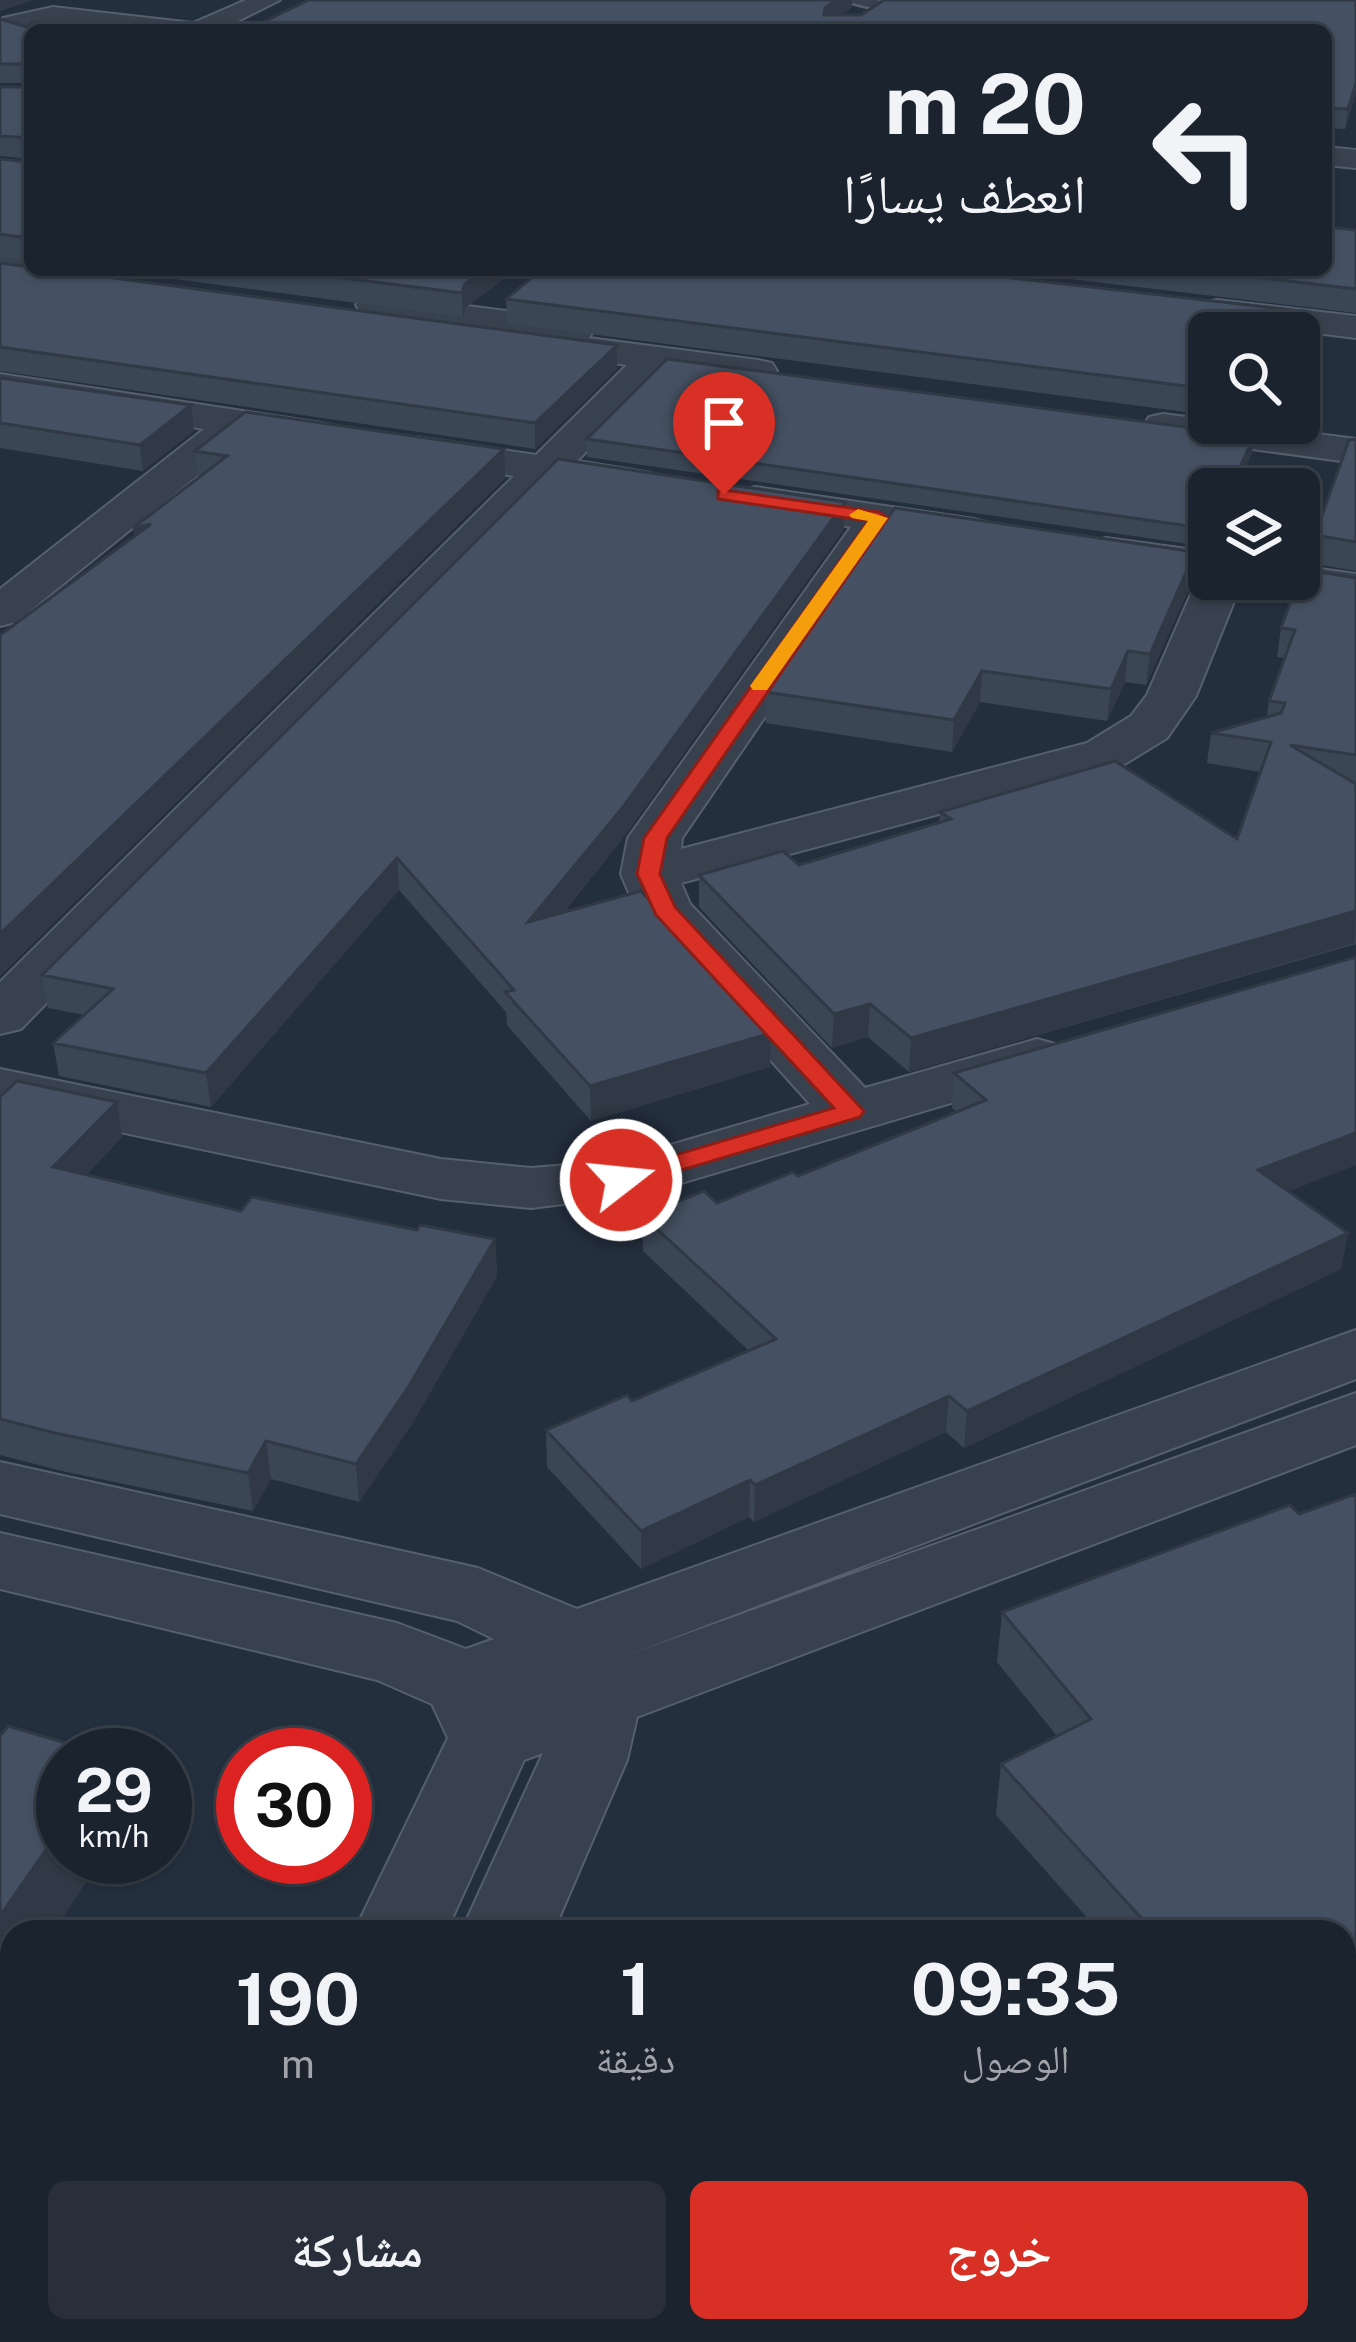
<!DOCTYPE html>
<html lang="ar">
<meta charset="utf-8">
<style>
:root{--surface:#1b232e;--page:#282f3a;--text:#f1f3f6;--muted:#a0a4aa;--line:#39404a;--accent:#d93025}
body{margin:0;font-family:"Public Sans","Noto Naskh Arabic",sans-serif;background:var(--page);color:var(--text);direction:rtl;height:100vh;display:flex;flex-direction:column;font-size:45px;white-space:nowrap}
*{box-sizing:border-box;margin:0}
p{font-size:39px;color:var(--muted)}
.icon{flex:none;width:66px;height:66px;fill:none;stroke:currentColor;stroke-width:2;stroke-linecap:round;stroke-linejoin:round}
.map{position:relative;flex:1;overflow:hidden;direction:ltr}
.sheet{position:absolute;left:0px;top:1920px;width:1356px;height:423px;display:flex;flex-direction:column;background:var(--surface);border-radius:36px 36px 0 0;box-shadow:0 3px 9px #0004,0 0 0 3px var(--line);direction:rtl}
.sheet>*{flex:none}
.hud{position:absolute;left:24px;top:24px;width:1308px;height:252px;border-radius:18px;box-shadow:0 3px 9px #0004,0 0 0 3px var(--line);direction:rtl;background:#1b232e;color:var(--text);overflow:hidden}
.controls{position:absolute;left:1188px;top:312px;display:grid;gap:24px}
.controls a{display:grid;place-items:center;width:132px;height:132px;border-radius:18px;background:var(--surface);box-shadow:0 3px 9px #0004,0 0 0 3px var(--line);font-size:60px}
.speed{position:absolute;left:36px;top:1728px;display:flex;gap:24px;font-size:60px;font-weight:700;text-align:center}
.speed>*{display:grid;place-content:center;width:156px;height:156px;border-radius:50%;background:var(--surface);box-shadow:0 3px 9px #0004,0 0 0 3px var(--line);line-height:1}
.speed small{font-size:30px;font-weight:400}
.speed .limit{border:18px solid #d22;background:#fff;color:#111}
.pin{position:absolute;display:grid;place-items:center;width:102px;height:102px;color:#fff;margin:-123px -51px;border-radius:50% 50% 50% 0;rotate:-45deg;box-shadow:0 0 12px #0007}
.pin .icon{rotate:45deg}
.me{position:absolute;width:132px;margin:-66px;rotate:74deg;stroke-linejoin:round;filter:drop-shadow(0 0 9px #0008)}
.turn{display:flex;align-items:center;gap:42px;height:252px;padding:0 48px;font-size:54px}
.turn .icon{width:156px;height:156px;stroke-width:2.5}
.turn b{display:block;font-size:84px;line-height:102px}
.eta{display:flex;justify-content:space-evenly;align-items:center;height:204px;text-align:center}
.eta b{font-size:72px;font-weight:700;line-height:84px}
.button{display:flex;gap:24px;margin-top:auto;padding:24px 48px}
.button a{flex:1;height:138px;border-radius:18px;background:var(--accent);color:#fff;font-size:48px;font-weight:700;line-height:138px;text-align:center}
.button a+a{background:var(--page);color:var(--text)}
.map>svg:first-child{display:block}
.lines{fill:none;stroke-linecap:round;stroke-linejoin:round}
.service-casing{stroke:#565f6c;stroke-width:5}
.minor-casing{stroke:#565f6c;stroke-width:4}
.service{fill:#38414e;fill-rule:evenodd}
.minor{fill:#38414e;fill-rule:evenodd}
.wall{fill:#3b4654}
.shaded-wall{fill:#303945}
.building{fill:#455162;stroke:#303945;stroke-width:3}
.route{fill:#d93025;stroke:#8d1f18;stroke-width:3}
.slow{fill:#f59e0b}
</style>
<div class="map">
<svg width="1356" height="2342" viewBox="0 0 1356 2342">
<rect width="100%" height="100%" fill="#242f3e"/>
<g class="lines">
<g class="service-casing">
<path id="service" d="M 841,0 L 877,0 L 888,5 L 880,10 Z"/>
</g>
<g class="minor-casing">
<path id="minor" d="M 246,0 L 280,0 L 220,30 L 65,30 L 68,25 L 53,23 L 30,30 L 30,41 L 6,36 L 0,26 L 3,18 L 53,7 L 193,23 Z
M 1326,147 L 1356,150 L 1356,168 L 1326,165 Z
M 0,247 L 30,250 L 31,270 L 0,267 Z
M 374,294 L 575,320 L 588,323 L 593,331 L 589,338 L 758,360 L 772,363 L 777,371 L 772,379 L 758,382 L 665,370 L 577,461 L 651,473 L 657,482 L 651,491 L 636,495 L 556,482 L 21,1029 L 0,1034 L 0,982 L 514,476 L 403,458 L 397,449 L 403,440 L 417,437 L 536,455 L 627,365 L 514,349 L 508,341 L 513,334 L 361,313 L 356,305 L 361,297 Z
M 1217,300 L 1356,316 L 1356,338 L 1204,319 L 1199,311 L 1204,303 Z
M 0,374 L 321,423 L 335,426 L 341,435 L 335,444 L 321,447 L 246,436 L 16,622 L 0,626 L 0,589 L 204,429 L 0,398 Z
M 1163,414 L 1356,439 L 1356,463 L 1149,435 L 1143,426 L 1149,417 Z
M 755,487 L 974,519 L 989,523 L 996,532 L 989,541 L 974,545 L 891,533 L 682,838 L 681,849 L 1087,743 L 1131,716 L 1147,695 L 1198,578 L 1090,560 L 1084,551 L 1090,542 L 1106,538 L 1209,552 L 1209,579 L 1243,579 L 1196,696 L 1167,738 L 1123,765 L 681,883 L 690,904 L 865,1088 L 1037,1039 L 1059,1045 L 1068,1058 L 1059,1071 L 644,1194 L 531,1208 L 441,1199 L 0,1107 L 0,1069 L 441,1159 L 531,1168 L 616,1161 L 810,1104 L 636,910 L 621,874 L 628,838 L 851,527 L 740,509 L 734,500 L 740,491 Z
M 1299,566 L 1356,574 L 1356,602 L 1279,589 L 1272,579 L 1299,579 Z
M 1356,1330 L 1356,1379 L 625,1656 L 1356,1393 L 1356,1445 L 637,1717 L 627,1760 L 553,1932 L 461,1932 L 543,1753 L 524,1760 L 446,1932 L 354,1932 L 448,1738 L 432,1704 L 377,1680 L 0,1589 L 0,1533 L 397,1623 L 466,1649 L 494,1639 L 457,1621 L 0,1514 L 0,1462 L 478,1568 L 577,1609 Z
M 1356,2060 L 1356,2153 L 1344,2157 L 1344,2064 Z
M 146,2331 L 254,2331 L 249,2342 L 142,2342 Z
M 274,2331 L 381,2331 L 376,2342 L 270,2342 Z
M 1201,2331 L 1307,2331 L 1306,2342 L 1200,2342 Z"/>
</g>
<use href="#service" class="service"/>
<use href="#minor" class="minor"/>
</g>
<path class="wall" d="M 1356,0 L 1356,94 L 1345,129 L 1326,128 L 1326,30 L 247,30 L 852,7 L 841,15 Z
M 0,19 L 27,27 L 111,30 L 30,83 L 0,83 Z
M 0,87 L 30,87 L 30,159 L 0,156 Z
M 0,159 L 30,162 L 30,260 L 0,257 Z
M 1356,230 L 1356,313 L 996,270 L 1326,270 Z
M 0,263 L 617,345 L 617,369 L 535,449 L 0,371 Z
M 106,270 L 516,270 L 466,307 L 463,317 Z
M 506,299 L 1308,312 L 1304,336 L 1209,333 L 1209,415 L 507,323 Z
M 0,378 L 194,431 L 143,471 L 0,448 Z
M 1254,436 L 1252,454 L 1209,489 L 1209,547 L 587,457 L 587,439 Z
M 1356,439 L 1356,571 L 1310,563 L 1315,535 Z
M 195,451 L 505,478 L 0,976 L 0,635 L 134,537 L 198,478 Z
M 844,529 L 623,838 L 564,912 L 770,1067 L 591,1121 L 507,1025 L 506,1012 L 399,890 L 211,1107 L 59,1076 L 53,1043 L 84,1015 L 48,1008 L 42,975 Z
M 1195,552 L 1192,582 L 1146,685 L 1125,682 L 1107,721 L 980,702 L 952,752 L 766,723 L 766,692 Z
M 1356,578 L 1356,944 L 909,1072 L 868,1037 L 832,1048 L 699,907 L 699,875 L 799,865 L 939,823 L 940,812 L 1237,839 L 1261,772 L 1207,763 L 1211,733 L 1267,717 L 1269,701 L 1284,658 L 1277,657 L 1281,628 Z
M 954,1073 L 1288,1192 L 1348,1233 L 1341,1269 L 964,1448 L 946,1432 L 754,1522 L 749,1517 L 641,1569 L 547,1467 L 546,1430 L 632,1401 L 749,1351 L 643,1251 L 642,1215 L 717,1203 L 798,1176 L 957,1112 L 952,1108 Z
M 0,1097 L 117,1102 L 122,1137 L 86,1175 L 241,1211 L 495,1239 L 497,1276 L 412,1424 L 359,1502 L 271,1479 L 253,1511 L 62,1471 L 0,1455 Z
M 1356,1494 L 1356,1992 L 1344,1997 L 1344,1932 L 1100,1932 L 996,1815 L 1001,1764 L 1057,1736 L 997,1662 L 1002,1612 L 1299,1514 Z"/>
<path class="shaded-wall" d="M 0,0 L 34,0 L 0,11 Z
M 837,0 L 852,0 L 852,7 L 824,26 L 825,8 Z
M 1356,83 L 1356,94 L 1345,129 L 1348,109 Z
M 484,270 L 516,270 L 466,307 L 463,317 L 462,293 L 465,284 Z
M 1308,312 L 1304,336 L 1299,348 L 1299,333 Z
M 617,345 L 617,369 L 535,449 L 535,423 Z
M 191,405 L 194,431 L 143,471 L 140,445 Z
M 1254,436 L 1252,454 L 1236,489 L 1230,489 Z
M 504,449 L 505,478 L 0,976 L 0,934 Z
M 845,502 L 844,529 L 623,838 L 529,954 L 528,922 Z
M 151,524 L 136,558 L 133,528 Z
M 1195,552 L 1192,582 L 1146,685 L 1150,654 Z
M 1128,651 L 1125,682 L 1107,721 L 1111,689 Z
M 982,671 L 980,702 L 952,752 L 954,720 Z
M 397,858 L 399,890 L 211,1107 L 206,1073 Z
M 1356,911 L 1355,943 L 909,1072 L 911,1038 Z
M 870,1004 L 868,1037 L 832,1048 L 834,1014 Z
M 771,1033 L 770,1067 L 591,1121 L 590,1086 Z
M 117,1102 L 122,1137 L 60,1203 L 53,1167 Z
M 1356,1133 L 1356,1165 L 1252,1206 L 1258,1170 Z
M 1348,1233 L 1341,1269 L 964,1448 L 967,1411 Z
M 495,1239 L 497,1276 L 412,1424 L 359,1502 L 356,1464 Z
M 949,1396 L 946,1432 L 754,1522 L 755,1485 Z
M 266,1441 L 271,1479 L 253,1511 L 248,1473 Z
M 750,1480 L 749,1517 L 641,1569 L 641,1531 Z
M 63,1825 L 63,1857 L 103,1857 L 53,1932 L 12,1932 L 12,1993 L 0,2011 L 0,1916 Z
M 1356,1947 L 1356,1992 L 1344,1997 L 1344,1952 Z"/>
<path class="building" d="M 309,0 L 837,0 L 825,8 L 824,15 L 861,15 L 884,0 L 1356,0 L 1356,83 L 1348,109 L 1326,108 L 1326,30 L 247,30 Z
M 0,19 L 27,27 L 32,22 L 111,30 L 30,30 L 30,64 L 0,64 Z
M 0,87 L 30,87 L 30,138 L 0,136 Z
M 0,159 L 30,162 L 30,241 L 27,238 L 0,234 Z
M 1326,227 L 1356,230 L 1356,289 L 1195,270 L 1326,270 Z
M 0,263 L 30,267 L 30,270 L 54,270 L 617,345 L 535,423 L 0,347 Z
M 280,270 L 484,270 L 465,284 L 462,293 Z
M 541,270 L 943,270 L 1308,312 L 1298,333 L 1209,333 L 1209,389 L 506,299 Z
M 667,359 L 1254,436 L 1230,489 L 1209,489 L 1209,529 L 587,439 Z
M 0,378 L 191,405 L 140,445 L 0,423 Z
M 245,412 L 504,449 L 0,934 L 0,635 L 151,524 L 133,528 L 227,456 L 195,451 Z
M 1356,439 L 1356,542 L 1315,535 L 1349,440 Z
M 558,459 L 845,502 L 623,807 L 528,922 L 641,891 L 771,1033 L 590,1086 L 505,992 L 514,990 L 397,858 L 206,1073 L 53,1043 L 113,989 L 42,975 Z
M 895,508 L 1195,552 L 1150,654 L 1128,651 L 1111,689 L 982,671 L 954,720 L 766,692 Z
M 1302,569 L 1356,578 L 1356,755 L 1290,745 L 1356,784 L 1356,911 L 911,1038 L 870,1004 L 834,1014 L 699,875 L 783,851 L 799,865 L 951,819 L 940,812 L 1115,761 L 1237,839 L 1271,742 L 1211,733 L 1281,713 L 1285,703 L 1269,701 L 1295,630 L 1281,628 Z
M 1356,957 L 1356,1133 L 1258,1170 L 1348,1233 L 967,1411 L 949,1396 L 755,1485 L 750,1480 L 641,1531 L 546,1430 L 627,1395 L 632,1401 L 776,1339 L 642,1215 L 704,1191 L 717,1203 L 793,1172 L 798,1176 L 986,1100 L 954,1073 Z
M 17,1081 L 117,1102 L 53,1167 L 241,1211 L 252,1197 L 417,1230 L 420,1225 L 495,1239 L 409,1386 L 356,1464 L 266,1441 L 248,1473 L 55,1433 L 0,1419 L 0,1097 Z
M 1356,1494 L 1356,1947 L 1344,1952 L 1344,1932 L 1154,1932 L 1001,1764 L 1091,1719 L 1002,1612 L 1290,1505 L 1299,1514 Z
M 8,1726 L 107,1755 L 63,1755 L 63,1825 L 0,1916 L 0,1736 Z"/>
<path class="route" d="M 724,490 L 879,512 L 888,518 L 667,838 L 660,874 L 675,907 L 864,1111 L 860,1117 L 621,1188 L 611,1186 L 607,1180 L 611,1174 L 834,1108 L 656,915 L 637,874 L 644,838 L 868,521 L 718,499 L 718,491 Z"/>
<path class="slow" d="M 858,509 L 888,518 L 767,690 L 753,690 L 750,686 L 868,521 L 852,518 L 849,515 Z"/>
</svg>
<div class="controls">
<a><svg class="icon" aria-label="search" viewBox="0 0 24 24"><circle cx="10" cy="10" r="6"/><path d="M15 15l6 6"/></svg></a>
<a><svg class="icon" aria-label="layers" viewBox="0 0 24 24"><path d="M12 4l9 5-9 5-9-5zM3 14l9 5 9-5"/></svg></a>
</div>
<div class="speed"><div>29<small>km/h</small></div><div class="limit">30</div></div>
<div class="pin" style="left:724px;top:495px;background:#d93025"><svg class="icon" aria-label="arrive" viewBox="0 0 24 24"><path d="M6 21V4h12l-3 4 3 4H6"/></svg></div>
<svg class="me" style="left:621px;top:1180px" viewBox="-20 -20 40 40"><circle r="17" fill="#d93025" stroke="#fff" stroke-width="3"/><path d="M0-11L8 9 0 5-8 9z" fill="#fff"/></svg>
<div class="hud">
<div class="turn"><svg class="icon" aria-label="left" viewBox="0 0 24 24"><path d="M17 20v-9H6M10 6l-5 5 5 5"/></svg><div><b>20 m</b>انعطف يسارًا</div></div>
</div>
<section class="sheet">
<div class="eta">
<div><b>09:35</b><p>الوصول</p></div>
<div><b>1</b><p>دقيقة</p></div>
<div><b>190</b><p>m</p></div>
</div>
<div class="button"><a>خروج</a><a>مشاركة</a></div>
</section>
</div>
